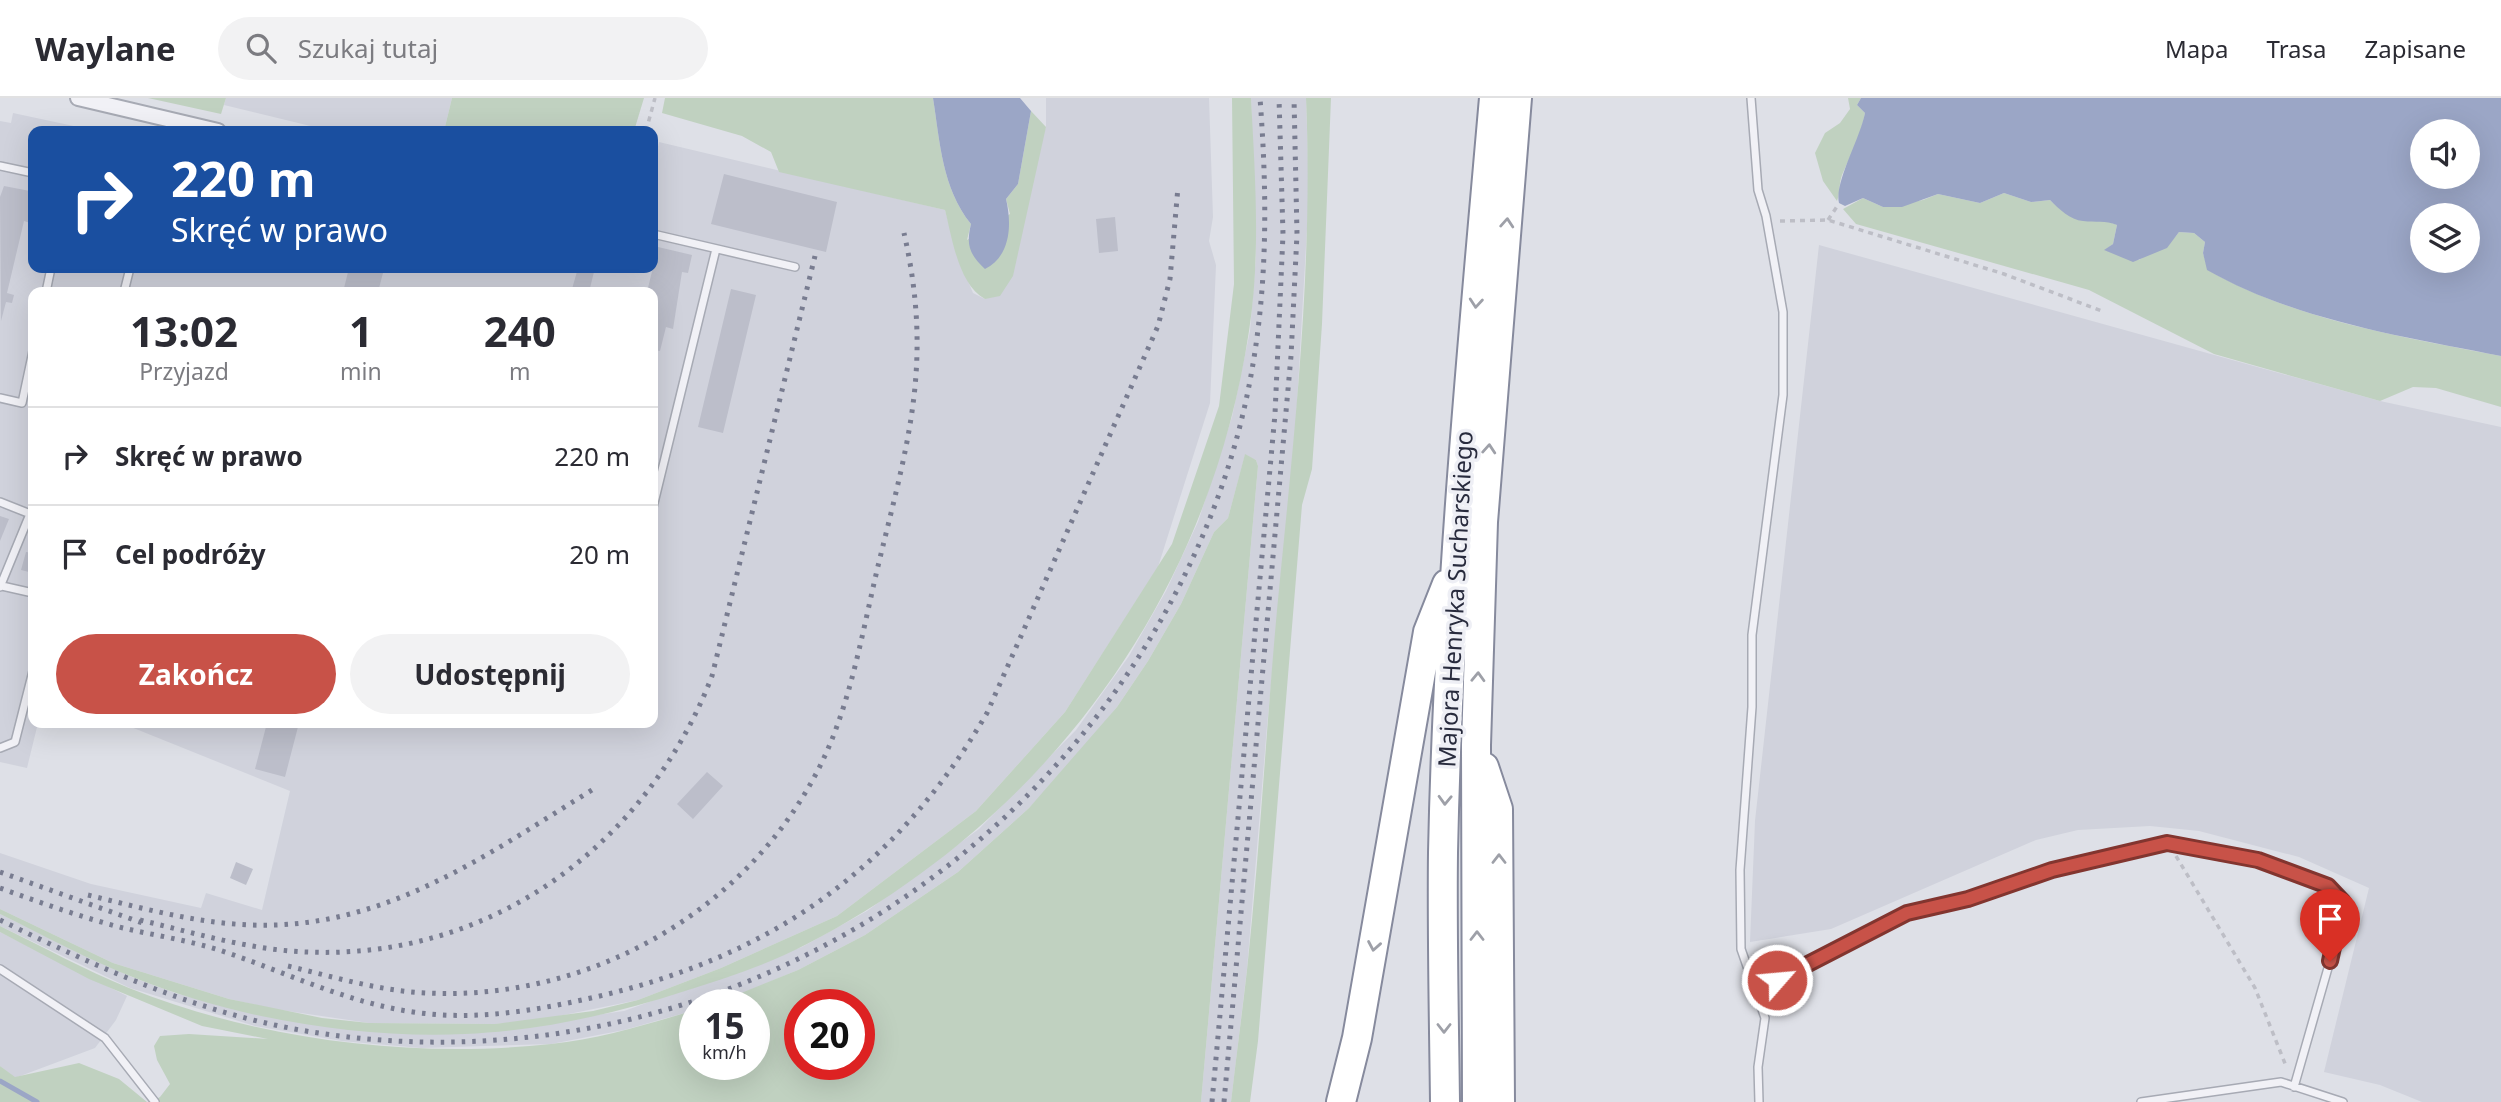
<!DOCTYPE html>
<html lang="pl">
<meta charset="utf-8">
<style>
:root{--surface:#fff;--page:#f2f2f3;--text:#2b2b33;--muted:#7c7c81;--line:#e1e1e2;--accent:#c85248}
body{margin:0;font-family:"Noto Sans",sans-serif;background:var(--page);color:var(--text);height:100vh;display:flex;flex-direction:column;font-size:26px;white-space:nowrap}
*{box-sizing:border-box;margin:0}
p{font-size:23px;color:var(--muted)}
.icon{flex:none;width:38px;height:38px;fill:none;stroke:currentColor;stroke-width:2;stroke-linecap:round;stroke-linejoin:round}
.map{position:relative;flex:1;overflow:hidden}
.sheet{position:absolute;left:28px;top:189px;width:630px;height:441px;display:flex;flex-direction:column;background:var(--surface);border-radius:14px;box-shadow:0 7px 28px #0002}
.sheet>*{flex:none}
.guide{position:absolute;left:28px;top:28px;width:630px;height:147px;border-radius:14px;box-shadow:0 7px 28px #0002;background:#1a4fa0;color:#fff;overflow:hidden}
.controls{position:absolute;left:2410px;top:21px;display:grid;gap:14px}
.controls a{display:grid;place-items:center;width:70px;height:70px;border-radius:50%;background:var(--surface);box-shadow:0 7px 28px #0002;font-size:35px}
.speed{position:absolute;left:679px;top:891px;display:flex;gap:14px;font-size:35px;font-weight:700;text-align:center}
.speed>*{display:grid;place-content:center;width:91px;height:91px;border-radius:50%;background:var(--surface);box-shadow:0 7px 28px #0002;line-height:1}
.speed small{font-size:18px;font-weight:400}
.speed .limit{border:10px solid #d22;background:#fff;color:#111}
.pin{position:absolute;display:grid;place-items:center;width:60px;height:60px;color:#fff;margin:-72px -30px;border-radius:50% 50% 50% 0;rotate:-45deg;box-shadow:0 0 7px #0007}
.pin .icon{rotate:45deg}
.me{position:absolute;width:77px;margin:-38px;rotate:63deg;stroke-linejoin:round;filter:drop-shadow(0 0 5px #0008)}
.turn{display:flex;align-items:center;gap:24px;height:147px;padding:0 28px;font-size:32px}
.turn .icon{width:91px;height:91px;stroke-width:2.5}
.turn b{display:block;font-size:49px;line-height:60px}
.eta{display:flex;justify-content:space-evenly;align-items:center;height:119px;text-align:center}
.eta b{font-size:42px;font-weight:700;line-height:49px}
.cta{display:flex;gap:14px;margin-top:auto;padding:14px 28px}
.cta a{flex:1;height:80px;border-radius:42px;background:var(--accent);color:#fff;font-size:28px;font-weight:700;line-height:80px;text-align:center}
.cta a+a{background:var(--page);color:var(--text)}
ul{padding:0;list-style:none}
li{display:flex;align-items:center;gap:21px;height:98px;padding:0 28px;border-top:2px solid var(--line)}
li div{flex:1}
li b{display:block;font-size:26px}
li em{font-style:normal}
header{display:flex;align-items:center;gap:42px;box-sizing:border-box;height:98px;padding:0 35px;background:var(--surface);border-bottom:2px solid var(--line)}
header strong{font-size:33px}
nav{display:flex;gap:38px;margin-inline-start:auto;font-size:24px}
.search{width:490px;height:63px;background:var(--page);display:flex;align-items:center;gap:18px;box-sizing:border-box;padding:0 24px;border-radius:38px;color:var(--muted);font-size:26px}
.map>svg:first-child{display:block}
.built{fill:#d0d2dc}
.green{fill:#c0d1c0;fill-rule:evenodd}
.water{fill:#9ba6c6;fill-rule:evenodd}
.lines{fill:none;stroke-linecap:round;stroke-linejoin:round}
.stream{stroke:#9ba6c6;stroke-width:5}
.building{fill:#bcbeca}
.lane-casing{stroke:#a7aab4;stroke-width:10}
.street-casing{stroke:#a7aab4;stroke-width:18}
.highway-casing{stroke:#868a9d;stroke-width:32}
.path{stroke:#bdbec6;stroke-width:3.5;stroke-dasharray:5 5;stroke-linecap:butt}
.lane{stroke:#f1f1f6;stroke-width:7}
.street{stroke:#f1f1f6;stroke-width:14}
.highway{stroke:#fff;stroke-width:28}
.rail{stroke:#787c90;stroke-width:5;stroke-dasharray:3.5 7;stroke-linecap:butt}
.oneway{stroke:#9ea0a8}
.route-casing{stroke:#82352f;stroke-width:18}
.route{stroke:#c85248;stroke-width:12}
.labels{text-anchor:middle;stroke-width:7;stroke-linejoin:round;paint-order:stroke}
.street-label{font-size:24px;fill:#282b3d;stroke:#eeeff5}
</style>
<header>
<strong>Waylane</strong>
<div class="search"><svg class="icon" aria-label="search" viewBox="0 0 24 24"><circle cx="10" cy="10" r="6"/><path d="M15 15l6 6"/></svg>Szukaj tutaj</div>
<nav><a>Mapa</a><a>Trasa</a><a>Zapisane</a></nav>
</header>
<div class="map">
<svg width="2501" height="1004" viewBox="0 0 2501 1004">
<rect width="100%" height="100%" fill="#dee0e7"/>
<path class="built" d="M 226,0 L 452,0 L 444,33 L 331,33 L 224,7 Z
M 1046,0 L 1209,0 L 1213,119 L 1209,143 L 1216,167 L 1210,305 L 1158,469 L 1065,614 L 976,713 L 837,818 L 721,870 L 638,902 L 539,922 L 495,926 L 369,925 L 274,911 L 229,901 L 113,865 L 0,811 L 0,755 L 91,786 L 201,810 L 206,795 L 262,812 L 290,693 L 121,625 L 653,625 L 653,194 L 33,194 L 33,625 L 38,625 L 27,670 L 0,664 L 0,23 L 11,25 L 13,15 L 97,33 L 33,33 L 33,170 L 653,170 L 653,71 L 659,44 L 945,112 L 958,159 L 973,195 L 985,201 L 1046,29 Z
M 1251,0 L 1306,0 L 1309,95 L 1295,341 L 1267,628 L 1247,871 L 1231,1004 L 1201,1004 L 1258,368 L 1256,362 L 1245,357 L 1228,420 L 1214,434 L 1181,506 L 1148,563 L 1117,609 L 1073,663 L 1029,710 L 958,774 L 865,837 L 798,872 L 719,905 L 695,906 L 695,912 L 624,932 L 551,946 L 421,950 L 342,943 L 255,928 L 130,890 L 0,828 L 0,816 L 134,880 L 175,895 L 247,914 L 463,936 L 624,913 L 802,849 L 867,813 L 979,731 L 1076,632 L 1129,558 L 1166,493 L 1198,424 L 1232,319 L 1250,233 L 1256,159 Z
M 1819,147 L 2380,303 L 2501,329 L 2501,1004 L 2422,1004 L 2380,987 L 2324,974 L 2369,790 L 2299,759 L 2199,733 L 2150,728 L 2078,732 L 2036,742 L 1831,831 L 1750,844 L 1755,723 Z
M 0,834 L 127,898 L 116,922 L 95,950 L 15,980 L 0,968 Z"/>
<path class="green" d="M 148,0 L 226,0 L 221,16 Z
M 452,0 L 644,0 L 634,33 L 444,33 Z
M 665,0 L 933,0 C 940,44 942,90 971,126 L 967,142 L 1010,116 L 1006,101 L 1018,86 L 1031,13 L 1046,29 L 1013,178 L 1000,198 L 985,201 C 958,186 952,139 945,112 L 779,74 L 771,54 L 742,38 L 662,15 Z
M 1232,0 L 1251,0 C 1255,77 1261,157 1249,233 C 1209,501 1046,722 807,846 C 769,866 726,880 685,893 C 614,916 540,933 465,936 C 360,941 233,920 135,880 C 89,862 45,838 0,816 L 0,811 L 113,865 L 229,901 L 322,920 L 369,925 L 495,926 L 593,913 L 638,902 L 721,870 L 837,818 L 976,713 L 1065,614 L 1172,446 L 1219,308 L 1234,186 Z
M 1306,0 L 1331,0 L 1322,226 L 1312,371 L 1302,407 L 1258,943 L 1250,1004 L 1231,1004 C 1236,960 1242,916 1247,872 C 1261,742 1267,611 1280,481 C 1296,321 1313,162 1306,0 Z
M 1848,0 L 1861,0 L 1857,7 L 1865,15 C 1861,38 1851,56 1842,77 C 1839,85 1840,95 1837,103 L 1823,83 L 1815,55 L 1825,35 L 1840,25 L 1850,11 Z
M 2004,95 L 2031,104 L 2050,102 C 2081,132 2089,114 2117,127 L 2113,146 L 2105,152 L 2139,162 C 2157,148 2162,156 2179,134 L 2194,135 L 2205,144 L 2203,155 L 2208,172 C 2295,222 2404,239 2501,258 L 2501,309 L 2436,290 L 2413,289 L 2380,303 L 2214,256 L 2089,192 L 1856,126 L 1843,111 L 1863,100 L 1883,109 L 1923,102 L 1938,96 L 1980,105 Z
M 1245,356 L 1256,362 L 1258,368 L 1201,1004 L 151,1004 L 160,999 L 170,986 L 157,962 L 154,948 L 160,938 L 189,936 L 268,941 L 202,928 L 89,881 L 0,834 L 0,828 C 43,849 85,872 129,890 C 259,942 412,961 551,946 C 600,941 648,926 695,912 L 695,966 L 754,966 L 754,906 L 714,906 L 798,872 L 865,837 L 958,774 L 1029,710 L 1117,609 L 1148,563 L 1181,506 L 1214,434 L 1228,420 ZM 800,906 L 859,906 L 859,966 L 800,966 Z
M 79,965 L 119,981 L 147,1004 L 0,1004 L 0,968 L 15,979 Z"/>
<path class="water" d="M 933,0 L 1020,0 L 1031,13 L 1018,86 L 1006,101 C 1012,126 1011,158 985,171 C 969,156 966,147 971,126 C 942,90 940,44 933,0 Z
M 1861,0 L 2501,0 L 2501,258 C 2404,239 2295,222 2207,172 L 2203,155 L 2205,144 L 2194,135 L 2179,134 L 2167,150 L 2133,164 L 2104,152 L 2113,146 L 2117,127 C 2105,122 2096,125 2083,123 C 2070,122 2059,111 2050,102 L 2031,104 L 2004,95 L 1980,105 L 1938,96 L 1902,109 L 1883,109 L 1863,100 L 1845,108 L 1839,105 C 1834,85 1860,41 1865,15 L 1857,7 ZM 2422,33 L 2468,33 L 2468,79 L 2422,79 ZM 2422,117 L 2468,117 L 2468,163 L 2422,163 Z"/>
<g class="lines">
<path class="stream" d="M 0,983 L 37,1004"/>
</g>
<path class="building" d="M 724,76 L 837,104 L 826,154 L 711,126 Z
M 4,88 L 30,93 L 28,107 L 33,108 L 33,111 L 30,125 L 24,123 L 7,195 L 14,197 L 12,205 L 6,204 L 1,223 L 0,99 Z
M 1115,119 L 1118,153 L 1099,155 L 1096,121 Z
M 658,149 L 692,157 L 688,175 L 682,174 L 673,231 L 666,229 L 660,253 L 653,252 L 653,194 L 647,194 Z
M 349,170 L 383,175 L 378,194 L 343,194 Z
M 578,170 L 595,170 L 589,194 L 572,191 Z
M 731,191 L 756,197 L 723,335 L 698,329 Z
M 0,418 L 9,421 L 0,443 Z
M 26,454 L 33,455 L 33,475 L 21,472 Z
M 267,625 L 299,625 L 285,679 L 255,671 Z
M 707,674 L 723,688 L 693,721 L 677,706 Z
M 236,764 L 253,771 L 246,787 L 230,780 Z"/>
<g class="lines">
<g class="lane-casing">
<path id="lane" d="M 1751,0 L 1758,92 L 1766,118 L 1783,214 L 1783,297 L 1752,537 L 1752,609 L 1740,772 L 1741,851 L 1765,920 L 1758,969 L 1759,1004
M 0,68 L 33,75
M 653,136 L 795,169
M 46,194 L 51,170
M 124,194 L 130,170
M 0,300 L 22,305 L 33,253
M 0,404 L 33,417
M 653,409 L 716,151
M 2,488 L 33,495
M 0,489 L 30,416
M 0,650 L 15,644 L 33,573
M 0,871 L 105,940 L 155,1004
M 1755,893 L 1907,815 L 1968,801 L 2052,772 L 2167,745 L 2258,762 L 2328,788 L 2343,804 L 2330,863 L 2294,989
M 2141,1004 L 2281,984 L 2343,1004"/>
</g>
<g class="street-casing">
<path id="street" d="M 78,0 L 218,33"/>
</g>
<g class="highway-casing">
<path id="highway" d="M 1484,669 L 1498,711 L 1500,1004
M 1341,1004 L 1357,940 L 1428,534 L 1447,486
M 1445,1004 C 1444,921 1442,838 1443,755 C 1448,503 1472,251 1494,0
M 1477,1004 L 1476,647 L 1483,424 L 1517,0"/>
</g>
<path class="path" d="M 646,33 L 655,0
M 1828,122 L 1838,107
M 1780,123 L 1828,122 L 2004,176 L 2102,213
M 2176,758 L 2255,890 L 2286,968"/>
<use href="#lane" class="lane"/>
<use href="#street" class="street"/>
<use href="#highway" class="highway"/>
<path class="rail" d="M 0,774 L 148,827
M 0,790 C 41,805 81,819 123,830 C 153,837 186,842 216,851 C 281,872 344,904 413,914 C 473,923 533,913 591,900 C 769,860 895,773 987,615 L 1158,228 L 1170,181 L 1178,89
M 88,797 C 142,810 195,825 251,827 C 383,832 485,758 592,692
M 0,822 C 97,869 193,913 300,932 C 698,1002 1094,763 1224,382 C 1267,254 1270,133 1260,0
M 140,822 C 195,835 250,852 307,854 C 491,862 647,747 712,578 L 815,158
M 288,868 C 334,879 380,893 427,895 C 587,903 744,816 818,672 C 851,608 862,534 879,464 C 909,341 933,263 904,135
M 1212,1004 L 1275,316 L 1283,136 L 1279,0
M 1224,1004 L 1291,258 L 1297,136 L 1294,0"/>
</g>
<defs><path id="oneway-chevron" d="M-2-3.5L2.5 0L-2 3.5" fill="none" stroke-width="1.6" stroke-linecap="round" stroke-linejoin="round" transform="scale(1.75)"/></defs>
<g class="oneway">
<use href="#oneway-chevron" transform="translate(1507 125) rotate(-86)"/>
<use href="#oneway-chevron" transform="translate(1476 205) rotate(95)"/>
<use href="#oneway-chevron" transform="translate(1489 351) rotate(-86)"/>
<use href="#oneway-chevron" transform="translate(1478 579) rotate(-88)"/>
<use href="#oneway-chevron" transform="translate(1445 702) rotate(92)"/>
<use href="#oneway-chevron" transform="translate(1499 761) rotate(-90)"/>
<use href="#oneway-chevron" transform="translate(1477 838) rotate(-90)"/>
<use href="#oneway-chevron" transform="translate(1374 848) rotate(100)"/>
<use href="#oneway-chevron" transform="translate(1444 930) rotate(90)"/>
</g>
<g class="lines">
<g class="route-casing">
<path id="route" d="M 1777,882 L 1907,815 L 1968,801 L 2052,772 L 2167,745 L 2258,762 L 2328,788 L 2343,804 L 2330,863"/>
</g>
<use href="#route" class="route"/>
</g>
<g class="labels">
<g class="street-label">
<text transform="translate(1456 501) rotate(-87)" y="8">Majora Henryka Sucharskiego</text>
</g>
</g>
</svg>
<div class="controls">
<a><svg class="icon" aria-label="sound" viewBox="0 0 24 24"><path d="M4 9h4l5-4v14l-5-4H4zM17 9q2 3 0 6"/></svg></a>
<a><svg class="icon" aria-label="layers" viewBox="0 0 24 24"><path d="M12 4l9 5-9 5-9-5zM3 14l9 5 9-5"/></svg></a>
</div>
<div class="speed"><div>15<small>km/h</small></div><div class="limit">20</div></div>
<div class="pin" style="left:2330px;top:863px;background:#d93025"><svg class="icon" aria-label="arrive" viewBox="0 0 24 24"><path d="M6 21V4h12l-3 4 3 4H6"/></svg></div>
<svg class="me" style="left:1777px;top:882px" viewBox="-20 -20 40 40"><circle r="17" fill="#c85248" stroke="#fff" stroke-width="3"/><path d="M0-11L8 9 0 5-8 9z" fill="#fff"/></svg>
<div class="guide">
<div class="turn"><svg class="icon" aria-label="right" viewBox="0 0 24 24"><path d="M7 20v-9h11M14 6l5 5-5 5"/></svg><div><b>220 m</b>Skręć w prawo</div></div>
</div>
<section class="sheet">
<div class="eta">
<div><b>13:02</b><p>Przyjazd</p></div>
<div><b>1</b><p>min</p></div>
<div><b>240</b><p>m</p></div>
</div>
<ul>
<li><svg class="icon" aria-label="right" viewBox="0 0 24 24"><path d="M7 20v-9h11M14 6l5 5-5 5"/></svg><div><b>Skręć w prawo</b></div><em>220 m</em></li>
<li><svg class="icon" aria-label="arrive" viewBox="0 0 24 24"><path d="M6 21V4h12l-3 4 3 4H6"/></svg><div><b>Cel podróży</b></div><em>20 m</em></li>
</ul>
<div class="cta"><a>Zakończ</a><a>Udostępnij</a></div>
</section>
</div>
